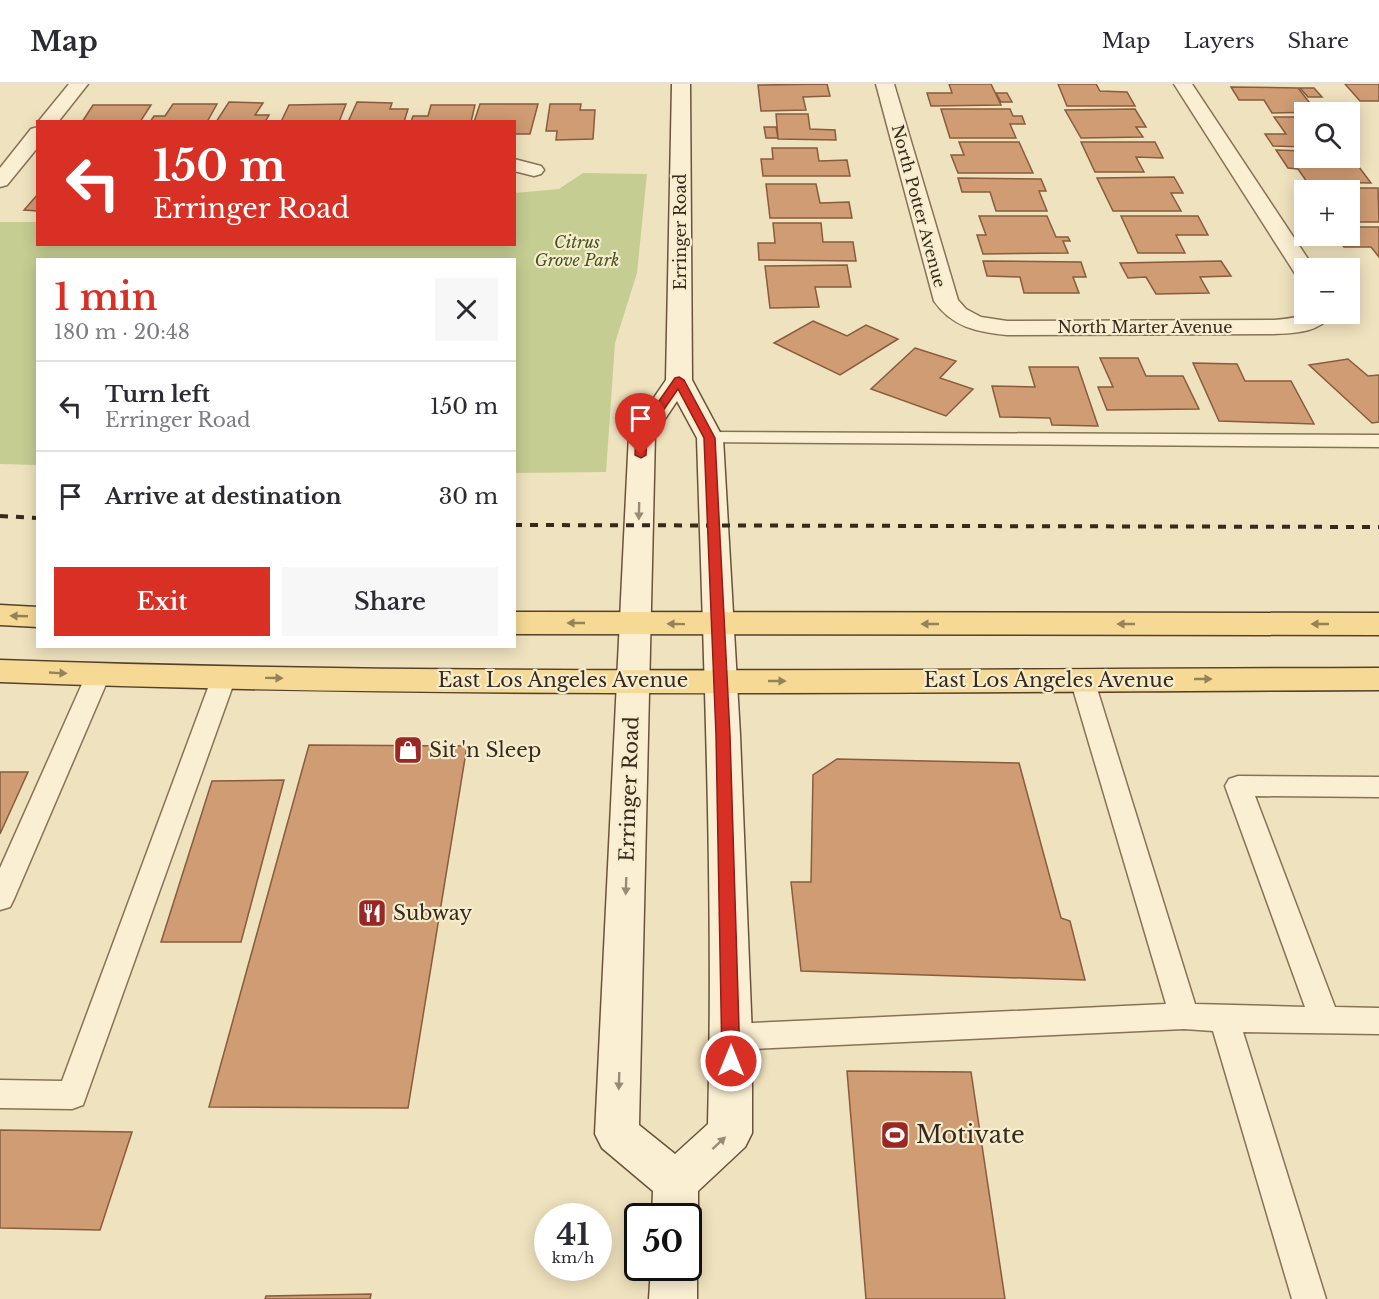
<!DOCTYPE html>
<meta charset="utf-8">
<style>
:root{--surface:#fff;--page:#f7f7f7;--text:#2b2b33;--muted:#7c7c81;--line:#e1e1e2;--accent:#d93025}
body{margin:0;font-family:"Libre Baskerville",serif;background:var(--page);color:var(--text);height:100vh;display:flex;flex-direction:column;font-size:22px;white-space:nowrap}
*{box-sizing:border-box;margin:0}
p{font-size:20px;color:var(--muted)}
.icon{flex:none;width:33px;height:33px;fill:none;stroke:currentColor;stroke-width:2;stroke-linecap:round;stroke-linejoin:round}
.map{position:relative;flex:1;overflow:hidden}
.side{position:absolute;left:36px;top:174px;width:480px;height:390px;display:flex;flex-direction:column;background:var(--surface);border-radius:0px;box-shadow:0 3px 15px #0003}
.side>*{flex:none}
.banner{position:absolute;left:36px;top:36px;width:480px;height:126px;border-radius:0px;box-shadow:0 3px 15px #0003;background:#d93025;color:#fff;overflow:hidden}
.tools{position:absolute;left:1294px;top:18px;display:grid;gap:12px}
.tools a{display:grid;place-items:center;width:66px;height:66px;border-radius:0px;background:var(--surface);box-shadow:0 3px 15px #0003;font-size:30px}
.speed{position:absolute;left:534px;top:1119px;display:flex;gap:12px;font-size:30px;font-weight:700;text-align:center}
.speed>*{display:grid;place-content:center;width:78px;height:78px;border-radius:50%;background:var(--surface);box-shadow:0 3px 15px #0003;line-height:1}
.speed small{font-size:15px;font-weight:400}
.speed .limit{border:3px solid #111;border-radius:9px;background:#fff;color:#111}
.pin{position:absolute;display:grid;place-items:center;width:51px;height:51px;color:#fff;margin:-62px -26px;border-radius:50% 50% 50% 0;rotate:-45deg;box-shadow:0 0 6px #0007}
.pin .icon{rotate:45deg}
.me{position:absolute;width:66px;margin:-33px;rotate:0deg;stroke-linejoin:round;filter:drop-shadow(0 0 4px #0008)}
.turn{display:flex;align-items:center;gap:21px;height:126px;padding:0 18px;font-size:27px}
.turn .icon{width:78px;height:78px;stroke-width:2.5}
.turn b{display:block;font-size:42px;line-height:51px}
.round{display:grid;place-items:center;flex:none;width:63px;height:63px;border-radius:0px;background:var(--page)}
.headline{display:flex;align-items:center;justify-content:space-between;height:102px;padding:0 18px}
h1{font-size:36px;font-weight:600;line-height:45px;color:var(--accent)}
.button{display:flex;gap:12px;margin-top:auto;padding:12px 18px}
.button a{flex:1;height:69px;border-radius:0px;background:var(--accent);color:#fff;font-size:24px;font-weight:600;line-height:69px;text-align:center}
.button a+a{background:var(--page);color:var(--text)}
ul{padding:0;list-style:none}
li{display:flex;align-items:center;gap:18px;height:90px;padding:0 18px;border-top:2px solid var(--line)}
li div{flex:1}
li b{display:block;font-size:22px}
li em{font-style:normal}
header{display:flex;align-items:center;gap:36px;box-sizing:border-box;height:84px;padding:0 30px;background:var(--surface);border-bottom:2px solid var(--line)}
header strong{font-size:28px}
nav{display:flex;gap:33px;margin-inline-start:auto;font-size:21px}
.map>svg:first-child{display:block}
.green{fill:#c5cd92}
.building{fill:#cf9c73;stroke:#885c3c;stroke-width:1.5}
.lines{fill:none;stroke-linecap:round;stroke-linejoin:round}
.service-casing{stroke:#887256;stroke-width:3}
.minor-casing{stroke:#887256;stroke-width:3}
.secondary-casing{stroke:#6a533a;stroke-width:3}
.primary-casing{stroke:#55402b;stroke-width:3}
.service{fill:#faefd2;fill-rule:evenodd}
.minor{fill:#faefd2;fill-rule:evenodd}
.secondary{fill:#faefd2;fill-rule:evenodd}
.primary{fill:#f5d994;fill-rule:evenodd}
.rail{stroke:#372a1c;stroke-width:4;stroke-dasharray:8 8;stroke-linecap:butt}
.oneway{fill:#988c77}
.oneway2{fill:#968258}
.route{fill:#d93025;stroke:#8d1f18;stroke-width:1.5}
.labels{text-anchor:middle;stroke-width:4.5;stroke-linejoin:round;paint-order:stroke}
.far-street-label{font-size:16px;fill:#372a1c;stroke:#f6ecce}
.far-park-label{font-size:16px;font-style:italic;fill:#465421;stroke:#f6ecce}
.street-label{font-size:20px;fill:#372a1c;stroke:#f6ecce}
.poi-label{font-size:20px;fill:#372a1c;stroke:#f6ecce;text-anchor:start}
.near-poi-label{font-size:24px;fill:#372a1c;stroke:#f6ecce;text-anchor:start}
</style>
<header>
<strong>Map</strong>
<nav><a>Map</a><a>Layers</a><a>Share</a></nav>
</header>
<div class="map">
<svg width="1379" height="1215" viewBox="0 0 1379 1215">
<rect width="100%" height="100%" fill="#efe2be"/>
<path class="green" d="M 583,89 L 647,90 L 637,189 L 615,259 L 606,388 L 515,389 L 514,176 L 38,176 L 37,381 L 0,380 L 0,138 L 37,138 L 38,160 L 514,160 L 515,109 L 559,105 Z"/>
<path class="building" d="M 827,0 L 830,12 L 803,13 L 806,26 L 761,27 L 758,1 Z
M 949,0 L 991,0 L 1001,21 L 931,22 L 927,9 L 952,9 Z
M 1058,0 L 1096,0 L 1100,7 L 1127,8 L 1135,22 L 1067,22 Z
M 1345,0 L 1379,0 L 1379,17 L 1360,17 Z
M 1231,3 L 1298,4 L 1317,28 L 1272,29 L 1264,16 L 1239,16 Z
M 1300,4 L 1314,4 L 1322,13 L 1308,13 Z
M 996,9 L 1007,9 L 1012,18 L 1001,18 Z
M 229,18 L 263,19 L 255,31 L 269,31 L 265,38 L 216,38 Z
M 357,18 L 392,19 L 390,25 L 408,25 L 404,38 L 348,38 Z
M 173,20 L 217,20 L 207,38 L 150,38 L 154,32 L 165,32 Z
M 346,20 L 339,38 L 281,38 L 289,21 Z
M 480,20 L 538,20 L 530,50 L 514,50 L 514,38 L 474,38 Z
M 550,20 L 581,20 L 580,26 L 595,26 L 593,55 L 556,56 L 557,47 L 546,47 Z
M 93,21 L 151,21 L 140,38 L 82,38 Z
M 431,21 L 475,21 L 471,38 L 411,38 L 413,32 L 428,32 Z
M 941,25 L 1010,25 L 1013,32 L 1022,32 L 1025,40 L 1010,40 L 1016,54 L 950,54 Z
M 1135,25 L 1146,43 L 1136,43 L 1143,53 L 1081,54 L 1065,26 Z
M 776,30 L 808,30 L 810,45 L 835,46 L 836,56 L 778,55 Z
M 1274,33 L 1305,33 L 1305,63 L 1273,62 L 1265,50 L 1286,50 Z
M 764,43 L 776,43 L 778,54 L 766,54 Z
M 959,58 L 1019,58 L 1033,89 L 958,89 L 951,71 L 964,71 Z
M 1081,58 L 1155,58 L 1163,74 L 1136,73 L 1144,88 L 1095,88 Z
M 772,64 L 817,64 L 819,77 L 847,76 L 850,92 L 763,92 L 761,75 L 773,75 Z
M 1276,66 L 1305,67 L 1305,74 L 1350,74 L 1350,71 L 1371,99 L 1307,98 L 1298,85 L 1288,84 Z
M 1174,93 L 1183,109 L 1171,109 L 1181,127 L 1113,127 L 1097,94 Z
M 958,94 L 1041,95 L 1046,107 L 1039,107 L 1047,127 L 996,127 L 990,108 L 962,108 Z
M 766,100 L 816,100 L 820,119 L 849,118 L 852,134 L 770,134 Z
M 1328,104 L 1378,104 L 1379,138 L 1350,138 L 1350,106 L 1330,106 Z
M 38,110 L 38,127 L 24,126 Z
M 979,132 L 1047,132 L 1056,153 L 1068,153 L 1070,157 L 1063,157 L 1068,169 L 983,170 L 977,151 L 986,151 Z
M 1121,132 L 1198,132 L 1208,151 L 1176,151 L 1185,169 L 1138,169 Z
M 773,139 L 821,139 L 823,158 L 853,158 L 856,177 L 759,176 L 758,159 L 775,159 Z
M 1350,143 L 1379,143 L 1379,173 L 1371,163 L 1344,163 L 1335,152 L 1350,152 Z
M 983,177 L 1081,178 L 1086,193 L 1073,193 L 1079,209 L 1024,209 L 1020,193 L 987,192 Z
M 1221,177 L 1231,192 L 1200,193 L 1209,209 L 1156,210 L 1146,193 L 1128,194 L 1120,179 Z
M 847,181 L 851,203 L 815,203 L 819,223 L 770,224 L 765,182 Z
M 813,237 L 847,252 L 866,241 L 898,255 L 840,291 L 774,259 Z
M 915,264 L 956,277 L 940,294 L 973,305 L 946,332 L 871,305 Z
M 1100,274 L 1138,274 L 1146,292 L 1183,292 L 1199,325 L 1107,326 L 1098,303 L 1113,303 Z
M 1348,275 L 1368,292 L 1379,291 L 1379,338 L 1372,339 L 1309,281 Z
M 1193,279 L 1237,280 L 1245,297 L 1291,297 L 1314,340 L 1219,337 Z
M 1029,283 L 1078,283 L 1098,342 L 1052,341 L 1050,334 L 1000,333 L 992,302 L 1035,303 Z
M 309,661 L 467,662 L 408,1024 L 209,1023 Z
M 837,675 L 1019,679 L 1061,834 L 1070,837 L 1085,896 L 801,887 L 791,798 L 811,798 L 813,691 Z
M 0,688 L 28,688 L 0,750 Z
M 284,696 L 241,858 L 161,858 L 212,697 Z
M 847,987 L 971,988 L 1005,1215 L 866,1215 Z
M 0,1046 L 132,1048 L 100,1146 L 0,1144 Z
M 371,1210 L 370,1215 L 265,1215 L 266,1212 Z"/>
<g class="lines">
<g class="service-casing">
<path id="service" d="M 710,348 L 1379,351 L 1379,363 L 703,358 L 700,354 Z
M 98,583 L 106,585 L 110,591 L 14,815 L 10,823 L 0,826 L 0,784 L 86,591 L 90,585 Z
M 224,585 L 232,587 L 236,593 L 83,1021 L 72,1025 L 0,1024 L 0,996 L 62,997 L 212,593 L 216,587 Z
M 1082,587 L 1090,589 L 1094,595 L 1195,920 L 1305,923 L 1225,702 L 1229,695 L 1238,692 L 1379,693 L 1379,713 L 1255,712 L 1335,923 L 1379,924 L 1379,950 L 1243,948 L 1326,1215 L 1292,1215 L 1213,947 L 1184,945 L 731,966 L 720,962 L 716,953 L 720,944 L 731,940 L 1166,920 L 1070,595 L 1074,589 Z"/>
</g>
<g class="minor-casing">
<path id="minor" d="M 69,0 L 88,0 L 58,38 L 38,38 Z
M 876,0 L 894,0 L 958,216 L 966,225 L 981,233 L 1007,237 L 1274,236 C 1294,235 1312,228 1332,230 C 1319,249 1295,249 1274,250 L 1007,251 C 977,248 952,243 934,217 Z
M 1174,0 L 1192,0 L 1314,184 L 1305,184 L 1305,195 L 1297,193 L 1294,188 Z
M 38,43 L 38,63 L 7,101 L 0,103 L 0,84 L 31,45 Z
M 514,75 L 541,82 L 544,86 L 541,90 L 534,92 L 514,87 Z"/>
</g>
<g class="secondary-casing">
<path id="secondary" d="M 672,0 L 690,0 L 692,296 L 723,354 L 740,651 L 752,953 L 752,1049 L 745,1063 L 698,1107 L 698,1132 L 688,1149 L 688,1132 L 652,1132 L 653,1107 L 602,1064 L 595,1050 L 629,350 L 666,296 ZM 677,317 L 697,354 C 704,582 714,811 708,1040 L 675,1070 L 639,1041 L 655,350 Z
M 688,1167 L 697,1184 L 697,1215 L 649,1215 L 651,1184 L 688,1184 Z"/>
</g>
<g class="primary-casing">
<path id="primary" d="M 0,521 L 38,523 L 38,543 L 0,541 Z
M 514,528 L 1379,529 L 1379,551 L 514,550 Z
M 0,576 C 460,592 919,585 1379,584 L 1379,606 C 919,608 460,615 0,598 Z"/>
</g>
<use href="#service" class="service"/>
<use href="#minor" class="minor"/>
<use href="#secondary" class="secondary"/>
<use href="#primary" class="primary"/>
<path class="rail" d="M 0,432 L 38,434
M 514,441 L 1379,443"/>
</g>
<defs><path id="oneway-solid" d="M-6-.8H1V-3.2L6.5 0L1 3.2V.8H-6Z" transform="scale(1.5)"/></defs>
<g class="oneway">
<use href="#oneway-solid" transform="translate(639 427) rotate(91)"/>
<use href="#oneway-solid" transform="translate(626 802) rotate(92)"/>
<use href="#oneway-solid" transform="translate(619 997) rotate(92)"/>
<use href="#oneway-solid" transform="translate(719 1059) rotate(-43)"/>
</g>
<g class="oneway2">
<use href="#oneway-solid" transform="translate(19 532) rotate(-178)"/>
<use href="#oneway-solid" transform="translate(576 539) rotate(-180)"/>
<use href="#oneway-solid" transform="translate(676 540) rotate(-179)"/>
<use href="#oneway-solid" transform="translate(930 540) rotate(180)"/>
<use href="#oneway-solid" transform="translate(1126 540) rotate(180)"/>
<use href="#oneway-solid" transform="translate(1320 540) rotate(180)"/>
<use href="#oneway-solid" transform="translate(58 589) rotate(3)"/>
<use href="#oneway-solid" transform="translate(274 594) rotate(1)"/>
<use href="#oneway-solid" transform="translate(1203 595)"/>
<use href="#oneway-solid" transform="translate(777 597)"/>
</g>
<path class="route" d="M 679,293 L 684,296 L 715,354 L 730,651 L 740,977 L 737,982 L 731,985 L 725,982 L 722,977 L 716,651 L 704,354 L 678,305 L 647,350 L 646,371 L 641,374 L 635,371 L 636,350 L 675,294 Z"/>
<defs>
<g id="shop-square" transform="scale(1.5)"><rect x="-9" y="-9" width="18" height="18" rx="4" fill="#992725" stroke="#f6ecce"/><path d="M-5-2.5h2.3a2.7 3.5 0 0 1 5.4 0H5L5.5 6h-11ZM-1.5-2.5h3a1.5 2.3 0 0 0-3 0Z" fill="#fff"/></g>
<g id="restaurant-square" transform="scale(1.5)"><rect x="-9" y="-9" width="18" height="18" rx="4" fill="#992725" stroke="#f6ecce"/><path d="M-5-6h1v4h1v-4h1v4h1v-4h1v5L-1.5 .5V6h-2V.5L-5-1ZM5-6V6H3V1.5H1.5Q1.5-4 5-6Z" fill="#fff"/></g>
<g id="stadium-square" transform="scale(1.5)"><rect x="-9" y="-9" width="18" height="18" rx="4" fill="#992725" stroke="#f6ecce"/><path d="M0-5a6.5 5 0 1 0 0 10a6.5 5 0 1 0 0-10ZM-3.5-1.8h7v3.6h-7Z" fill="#fff"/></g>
</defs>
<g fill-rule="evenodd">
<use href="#shop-square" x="408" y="666"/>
<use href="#restaurant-square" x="372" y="829"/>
<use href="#stadium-square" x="895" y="1051"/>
</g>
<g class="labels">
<g class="far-street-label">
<text transform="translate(919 122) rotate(75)" y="6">North Potter Avenue</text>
<text transform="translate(680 148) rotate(-90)" y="6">Erringer Road</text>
<text x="1145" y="249">North Marter Avenue</text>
</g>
<g class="far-park-label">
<text x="577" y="164">Citrus<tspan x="577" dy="18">Grove Park</tspan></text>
</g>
<g class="street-label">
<text x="563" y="603">East Los Angeles Avenue</text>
<text x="1049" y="603">East Los Angeles Avenue</text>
<text transform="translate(629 705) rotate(-88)" y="7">Erringer Road</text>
</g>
<g class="poi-label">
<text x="429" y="673">Sit 'n Sleep</text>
<text x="393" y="836">Subway</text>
</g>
<g class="near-poi-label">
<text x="916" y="1059">Motivate</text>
</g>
</g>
</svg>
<div class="tools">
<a><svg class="icon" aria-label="search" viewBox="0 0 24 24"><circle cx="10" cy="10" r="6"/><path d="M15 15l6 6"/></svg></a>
<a>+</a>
<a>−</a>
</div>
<div class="speed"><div>41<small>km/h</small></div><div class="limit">50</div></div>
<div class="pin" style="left:641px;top:371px;background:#d93025"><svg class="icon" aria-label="arrive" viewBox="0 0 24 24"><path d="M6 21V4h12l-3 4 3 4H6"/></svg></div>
<svg class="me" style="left:731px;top:977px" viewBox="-20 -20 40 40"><circle r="17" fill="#d93025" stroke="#fff" stroke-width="3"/><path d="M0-11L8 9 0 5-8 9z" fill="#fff"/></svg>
<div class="banner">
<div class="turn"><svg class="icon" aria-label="left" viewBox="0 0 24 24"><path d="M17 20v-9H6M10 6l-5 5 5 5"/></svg><div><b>150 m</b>Erringer Road</div></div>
</div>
<section class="side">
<div class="headline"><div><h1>1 min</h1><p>180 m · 20:48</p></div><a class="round"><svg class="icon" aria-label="close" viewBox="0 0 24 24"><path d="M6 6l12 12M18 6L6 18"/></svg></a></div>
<ul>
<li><svg class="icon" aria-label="left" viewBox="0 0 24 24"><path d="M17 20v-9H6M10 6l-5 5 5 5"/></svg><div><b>Turn left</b><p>Erringer Road</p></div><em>150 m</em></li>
<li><svg class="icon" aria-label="arrive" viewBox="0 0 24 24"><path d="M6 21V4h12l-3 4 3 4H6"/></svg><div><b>Arrive at destination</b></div><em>30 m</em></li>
</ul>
<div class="button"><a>Exit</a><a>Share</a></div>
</section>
</div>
